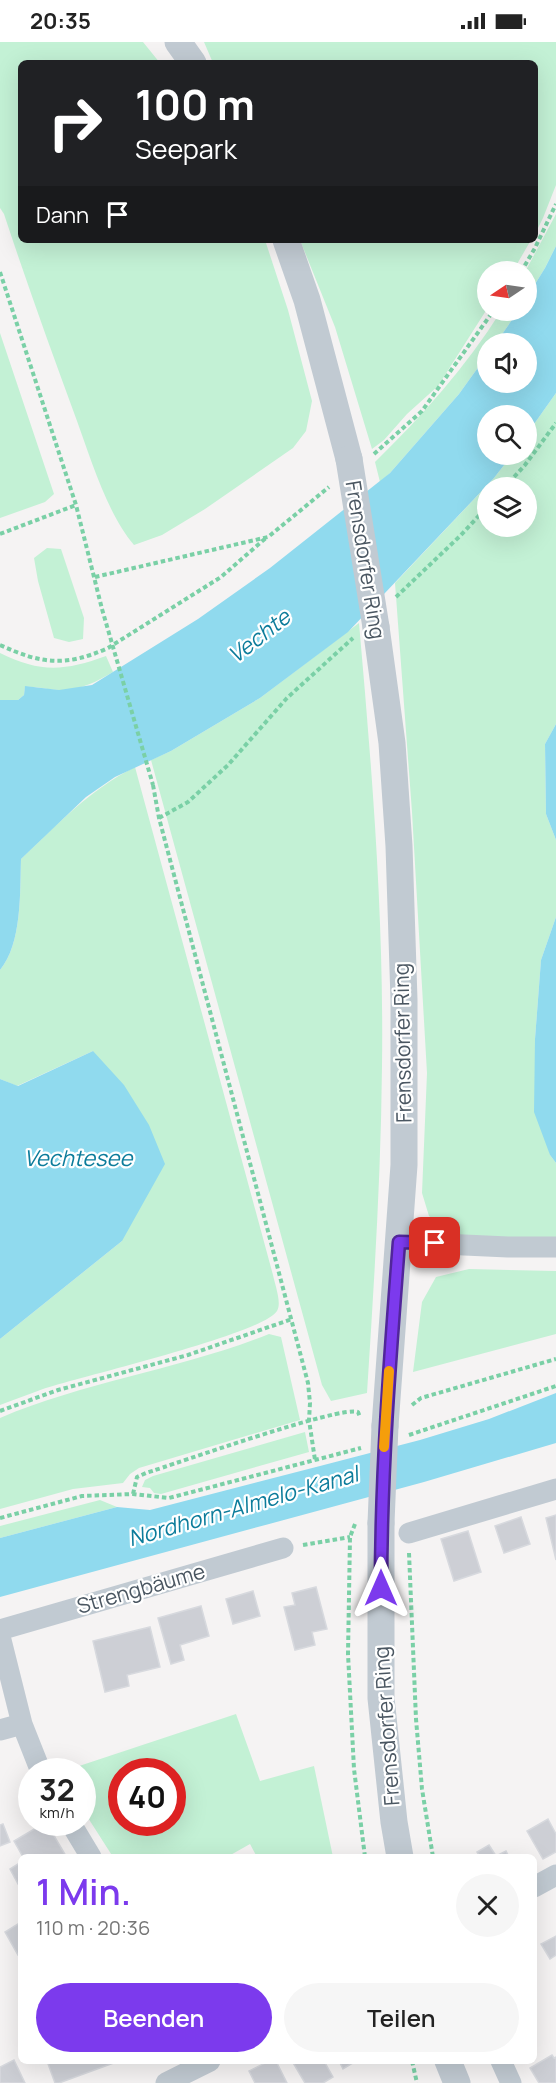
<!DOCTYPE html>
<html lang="de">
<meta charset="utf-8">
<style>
:root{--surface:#fff;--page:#f6f6f6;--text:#222;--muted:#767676;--accent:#7c3aed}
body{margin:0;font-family:Manrope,sans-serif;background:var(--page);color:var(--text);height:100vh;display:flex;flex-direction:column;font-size:22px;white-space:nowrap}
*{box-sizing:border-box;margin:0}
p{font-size:20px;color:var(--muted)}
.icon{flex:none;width:33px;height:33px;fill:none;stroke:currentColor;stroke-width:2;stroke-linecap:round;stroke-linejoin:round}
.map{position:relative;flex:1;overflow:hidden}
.sheet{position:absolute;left:18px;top:1812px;width:519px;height:210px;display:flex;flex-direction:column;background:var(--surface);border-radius:9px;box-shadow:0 6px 24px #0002}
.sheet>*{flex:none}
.hud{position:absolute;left:18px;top:18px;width:520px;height:183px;border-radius:9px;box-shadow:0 6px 24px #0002;background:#202124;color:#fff;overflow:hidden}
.needle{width:39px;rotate:257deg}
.fabs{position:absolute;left:477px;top:219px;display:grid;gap:12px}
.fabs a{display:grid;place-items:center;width:60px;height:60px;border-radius:50%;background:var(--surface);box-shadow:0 6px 24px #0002;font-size:30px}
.speed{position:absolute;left:18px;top:1716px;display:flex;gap:12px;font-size:30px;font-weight:700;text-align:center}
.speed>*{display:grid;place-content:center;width:78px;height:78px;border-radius:50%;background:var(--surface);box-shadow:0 6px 24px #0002;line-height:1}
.speed small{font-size:15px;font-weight:400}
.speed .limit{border:9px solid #d22;background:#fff;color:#111}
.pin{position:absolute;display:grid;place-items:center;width:51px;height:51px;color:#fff;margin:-26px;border-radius:12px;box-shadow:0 3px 9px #0006}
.me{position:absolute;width:66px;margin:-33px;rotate:0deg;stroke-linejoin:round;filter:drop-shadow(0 0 4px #0008)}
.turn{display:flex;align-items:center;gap:21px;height:126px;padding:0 18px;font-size:27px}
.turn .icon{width:78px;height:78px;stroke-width:2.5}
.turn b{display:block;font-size:42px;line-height:51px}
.then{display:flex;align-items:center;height:57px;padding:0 18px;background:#0003;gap:12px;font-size:22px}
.round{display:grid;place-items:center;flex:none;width:63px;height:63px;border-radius:32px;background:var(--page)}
.head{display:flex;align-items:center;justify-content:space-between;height:102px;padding:0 18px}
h1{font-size:36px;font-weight:600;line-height:45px;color:var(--accent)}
.cta{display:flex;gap:12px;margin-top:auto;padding:12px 18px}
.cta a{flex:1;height:69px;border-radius:36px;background:var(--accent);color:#fff;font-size:24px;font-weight:600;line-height:69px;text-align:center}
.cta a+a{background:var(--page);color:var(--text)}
.status{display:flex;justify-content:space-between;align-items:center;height:42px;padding:0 30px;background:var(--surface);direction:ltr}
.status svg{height:16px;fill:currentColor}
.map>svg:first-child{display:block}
.green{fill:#c3f1d5;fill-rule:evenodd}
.water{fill:#90daee}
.building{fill:#cdcfd5;stroke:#d7d9de;stroke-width:1.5}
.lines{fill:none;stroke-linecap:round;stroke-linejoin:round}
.path{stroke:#7ad0a6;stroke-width:4;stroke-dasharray:4.5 3;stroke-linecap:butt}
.minor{stroke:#c1cad2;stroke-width:21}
.tertiary{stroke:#c1cad2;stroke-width:27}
.path-bridge{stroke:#7ad0a6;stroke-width:4;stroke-dasharray:4.5 3;stroke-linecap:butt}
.tertiary-bridge{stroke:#c1cad2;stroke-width:27}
.route-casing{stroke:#51269a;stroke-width:15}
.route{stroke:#7c3aed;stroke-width:10}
.slow{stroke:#f59e0b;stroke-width:10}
.labels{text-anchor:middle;stroke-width:4.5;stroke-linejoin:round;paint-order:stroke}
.street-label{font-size:21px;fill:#4a5661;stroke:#fff}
.water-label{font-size:22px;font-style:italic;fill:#0c7c9b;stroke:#fff}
</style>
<div class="status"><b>20:35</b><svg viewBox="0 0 49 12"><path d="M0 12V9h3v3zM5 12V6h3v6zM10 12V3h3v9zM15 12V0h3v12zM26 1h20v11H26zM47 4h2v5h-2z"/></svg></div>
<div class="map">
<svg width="556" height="2041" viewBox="0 0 556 2041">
<rect width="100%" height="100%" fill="#f5f3f3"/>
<path class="green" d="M 0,0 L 143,0 L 160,21 L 21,21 L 21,198 L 265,198 L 288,268 L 312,359 L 306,389 L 293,406 L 205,467 L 162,493 L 134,503 C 108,473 91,418 77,379 C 52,311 27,242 4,172 L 0,166 Z
M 204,0 L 556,0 L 556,143 L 543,176 L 536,190 L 536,21 L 213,21 Z
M 556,172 L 556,204 L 545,226 L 527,255 L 525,230 Z
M 300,198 L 531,198 L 513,229 L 488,230 L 487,267 L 438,344 L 407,372 L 384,398 L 372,407 L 335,285 Z
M 501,269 L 518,269 L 496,301 L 488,302 L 487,313 L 459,352 L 390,431 L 380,440 L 375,420 C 422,374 466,325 501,269 Z
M 0,291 L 54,452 L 45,460 L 0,476 Z
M 556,351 L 556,682 L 545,702 L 546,772 L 556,798 L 556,875 L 541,918 L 535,997 L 550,1113 L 556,1121 L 556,1195 L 477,1197 L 452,1192 L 429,1174 L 422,1151 L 427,1031 L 412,770 L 395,541 L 494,436 L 512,413 L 526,412 L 527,392 ZM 488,446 L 526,446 L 526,484 L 488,484 Z
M 47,506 L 61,507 L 84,576 L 83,597 L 69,600 L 54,596 L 38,539 L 34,516 Z
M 359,581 C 372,728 384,876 382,1024 C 381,1133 374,1242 367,1351 L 331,1359 L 322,1343 L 151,718 L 171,709 L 260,656 Z
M 0,611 C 40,631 65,629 106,614 L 113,630 C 96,640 79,649 59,648 C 47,648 37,644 25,645 L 24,653 L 18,658 L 0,658 Z
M 135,725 L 273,1233 C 275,1243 282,1261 277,1269 C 263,1292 79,1335 43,1347 C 29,1352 14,1358 0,1363 L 0,1297 L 122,1199 L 93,1009 L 17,1044 L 0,1037 L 0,928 C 22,902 20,850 21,817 C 59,781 88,749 135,725 Z
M 469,1227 L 556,1229 L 556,1292 L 413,1330 L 422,1260 L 436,1235 Z
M 269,1292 L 281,1295 L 300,1378 L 139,1426 L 130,1432 L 123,1441 L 73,1447 L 0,1467 L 0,1376 C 87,1339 182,1327 269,1292 Z
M 305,1390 L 309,1410 L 161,1452 L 154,1451 L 150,1446 L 142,1445 L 145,1438 L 153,1434 Z
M 100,1458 L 117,1465 L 0,1496 L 0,1484 Z
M 236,1672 L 260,1739 L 314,1724 L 333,1815 L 257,1815 L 250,1802 L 227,1815 L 113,1815 L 83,1768 L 82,1730 L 64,1729 ZM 122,1730 L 172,1730 L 172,1780 L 122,1780 Z"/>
<path class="water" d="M 556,204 L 556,351 L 527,392 L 526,374 L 488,374 L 488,412 L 512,413 L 494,436 L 348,590 L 260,656 L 171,709 L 115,735 L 86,755 L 21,817 C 20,850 22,902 0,928 L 0,658 L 18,658 L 24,653 L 25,644 L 59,648 L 92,643 L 198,577 L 270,526 L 390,431 L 459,352 L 487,313 L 488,340 L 526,340 L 526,302 L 496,301 L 518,269 L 526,268 L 527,255 L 545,226 Z
M 556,682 L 556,798 L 546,772 L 545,702 Z
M 556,875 L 556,1121 L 550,1113 L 534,1070 L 535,997 L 541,918 Z
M 93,1009 L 124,1043 L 149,1083 L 165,1122 L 122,1199 L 0,1297 L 0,1037 L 18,1044 Z
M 556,1351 L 556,1401 L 424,1440 L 0,1555 L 0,1496 L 117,1465 L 150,1468 L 320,1424 L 420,1398 L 489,1377 Z"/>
<path class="building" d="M 556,1473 L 556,1518 L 546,1476 Z
M 521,1475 L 530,1502 L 504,1511 L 495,1484 Z
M 468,1489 L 481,1530 L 454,1539 L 441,1497 Z
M 316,1545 L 327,1587 L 312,1590 L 315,1603 L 295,1608 L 284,1565 L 295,1563 L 292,1551 Z
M 253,1549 L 260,1574 L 233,1582 L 226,1557 Z
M 201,1564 L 209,1594 L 180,1603 L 184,1618 L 171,1622 L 158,1576 Z
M 150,1585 L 160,1625 L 127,1633 L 129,1644 L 105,1650 L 93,1599 Z
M 548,1777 L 556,1792 L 556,1810 L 543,1817 L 527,1789 Z
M 46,1780 L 66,1814 L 23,1815 L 14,1799 Z
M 3,1782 L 10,1800 L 0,1804 L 0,1783 Z
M 489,1803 L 496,1814 L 506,1809 L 509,1815 L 480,1815 L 477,1810 Z
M 21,1820 L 21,1840 L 18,1842 L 10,1827 Z
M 21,1880 L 21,1912 L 18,1913 L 5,1890 Z
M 556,1894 L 556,1913 L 550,1917 L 541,1902 Z
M 552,2013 L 554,2016 L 556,2015 L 556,2041 L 539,2041 L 530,2026 Z
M 14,2018 L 25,2041 L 0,2041 L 0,2025 Z
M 47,2019 L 119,2019 L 59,2041 L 55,2041 Z
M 269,2019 L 276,2019 L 287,2041 L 255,2041 L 249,2029 Z
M 292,2019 L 324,2019 L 333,2035 L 323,2041 L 305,2041 Z
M 339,2019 L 356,2019 L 343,2027 Z"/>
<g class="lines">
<path class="path" d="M 0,230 L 76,463 L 102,567
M 521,230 L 535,206 L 556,162
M 374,412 L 422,369 L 494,268
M 504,446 L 525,423 L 556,381
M 0,492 L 76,463
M 95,535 L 268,495 L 329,445
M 396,555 L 460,494 L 488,464
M 0,603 C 41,622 66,625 108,606 L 221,535 L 267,495
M 153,743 L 159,776 L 308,1341 L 310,1361 L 309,1378 L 315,1418
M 159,776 L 188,760 L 228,723 L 287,656 L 353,596
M 412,1363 L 421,1356 L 556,1317
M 0,1369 L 58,1348 L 188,1313 L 292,1277
M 409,1393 L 556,1344
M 133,1452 L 137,1435 L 146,1431 C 175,1422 341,1363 358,1370 L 360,1375
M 0,1476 L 82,1454 L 133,1452 L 169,1456 L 361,1406
M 355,1482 L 350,1495 L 348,1612 L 354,1727 L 365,1815
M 303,1503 L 350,1495
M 409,1511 L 416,1677 L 422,1747 L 433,1815
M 412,2019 L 417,2041"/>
<path class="minor" d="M 399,1200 L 508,1205 L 556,1205
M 409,1491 L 556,1447
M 0,1588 L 283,1506
M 0,1594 L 22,1682 L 41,1730
M 0,1688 L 22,1682
M 70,1780 L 91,1815
M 534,1845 L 556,1833
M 501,2019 L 511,2041
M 166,2041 L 210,2019"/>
<path class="tertiary" d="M 178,0 L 193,21
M 286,198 L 307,258 L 349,417
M 376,585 L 392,701 L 399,804 L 404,958 L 404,1123 L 385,1384
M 381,1481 L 381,1656 L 394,1780 L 400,1815
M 448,2019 L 457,2041"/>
<path class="path-bridge" d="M 102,567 L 153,743"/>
<path class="tertiary-bridge" d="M 349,417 L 376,585
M 381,1481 L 385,1384"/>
</g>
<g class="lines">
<g class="route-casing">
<path id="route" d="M 381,1546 C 381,1430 390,1316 399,1200 L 435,1201"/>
</g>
<use href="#route" class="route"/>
<path class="slow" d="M 384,1405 L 389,1329"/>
</g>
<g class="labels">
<g class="street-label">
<text transform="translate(365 518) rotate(81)" y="7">Frensdorfer Ring</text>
<text transform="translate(403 1001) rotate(-91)" y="7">Frensdorfer Ring</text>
<text transform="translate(141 1547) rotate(-16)" y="7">Strengbäume</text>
<text transform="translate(387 1684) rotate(-94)" y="7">Frensdorfer Ring</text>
</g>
<g class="water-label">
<text transform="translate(259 594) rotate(-38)" y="8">Vechte</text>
<text x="78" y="1124">Vechtesee</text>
<text transform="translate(243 1464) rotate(-16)" y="8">Nordhorn-Almelo-Kanal</text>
</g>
</g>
</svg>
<div class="fabs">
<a><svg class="needle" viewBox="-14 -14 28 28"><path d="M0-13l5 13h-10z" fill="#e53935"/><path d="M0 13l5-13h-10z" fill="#767676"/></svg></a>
<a><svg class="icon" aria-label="sound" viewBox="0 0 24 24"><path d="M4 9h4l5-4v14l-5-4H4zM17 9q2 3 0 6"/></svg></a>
<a><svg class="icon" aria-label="search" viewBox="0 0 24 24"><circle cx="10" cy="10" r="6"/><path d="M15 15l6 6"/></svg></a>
<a><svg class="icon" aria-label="layers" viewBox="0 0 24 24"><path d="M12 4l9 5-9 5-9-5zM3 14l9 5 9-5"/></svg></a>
</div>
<div class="speed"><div>32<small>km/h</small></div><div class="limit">40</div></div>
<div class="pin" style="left:435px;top:1201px;background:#d93025"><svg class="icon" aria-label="arrive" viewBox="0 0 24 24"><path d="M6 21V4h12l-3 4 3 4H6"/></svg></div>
<svg class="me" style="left:381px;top:1546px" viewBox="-20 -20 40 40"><path d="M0-17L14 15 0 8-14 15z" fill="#7c3aed" stroke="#fff" stroke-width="4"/></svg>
<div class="hud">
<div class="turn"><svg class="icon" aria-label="right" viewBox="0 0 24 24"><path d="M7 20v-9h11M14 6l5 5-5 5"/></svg><div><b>100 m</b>Seepark</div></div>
<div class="then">Dann<svg class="icon" aria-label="arrive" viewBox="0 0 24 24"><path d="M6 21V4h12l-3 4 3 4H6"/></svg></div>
</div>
<section class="sheet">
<div class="head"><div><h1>1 Min.</h1><p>110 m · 20:36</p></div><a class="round"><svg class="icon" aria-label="close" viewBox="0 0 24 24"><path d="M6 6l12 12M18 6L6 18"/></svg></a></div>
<div class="cta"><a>Beenden</a><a>Teilen</a></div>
</section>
</div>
